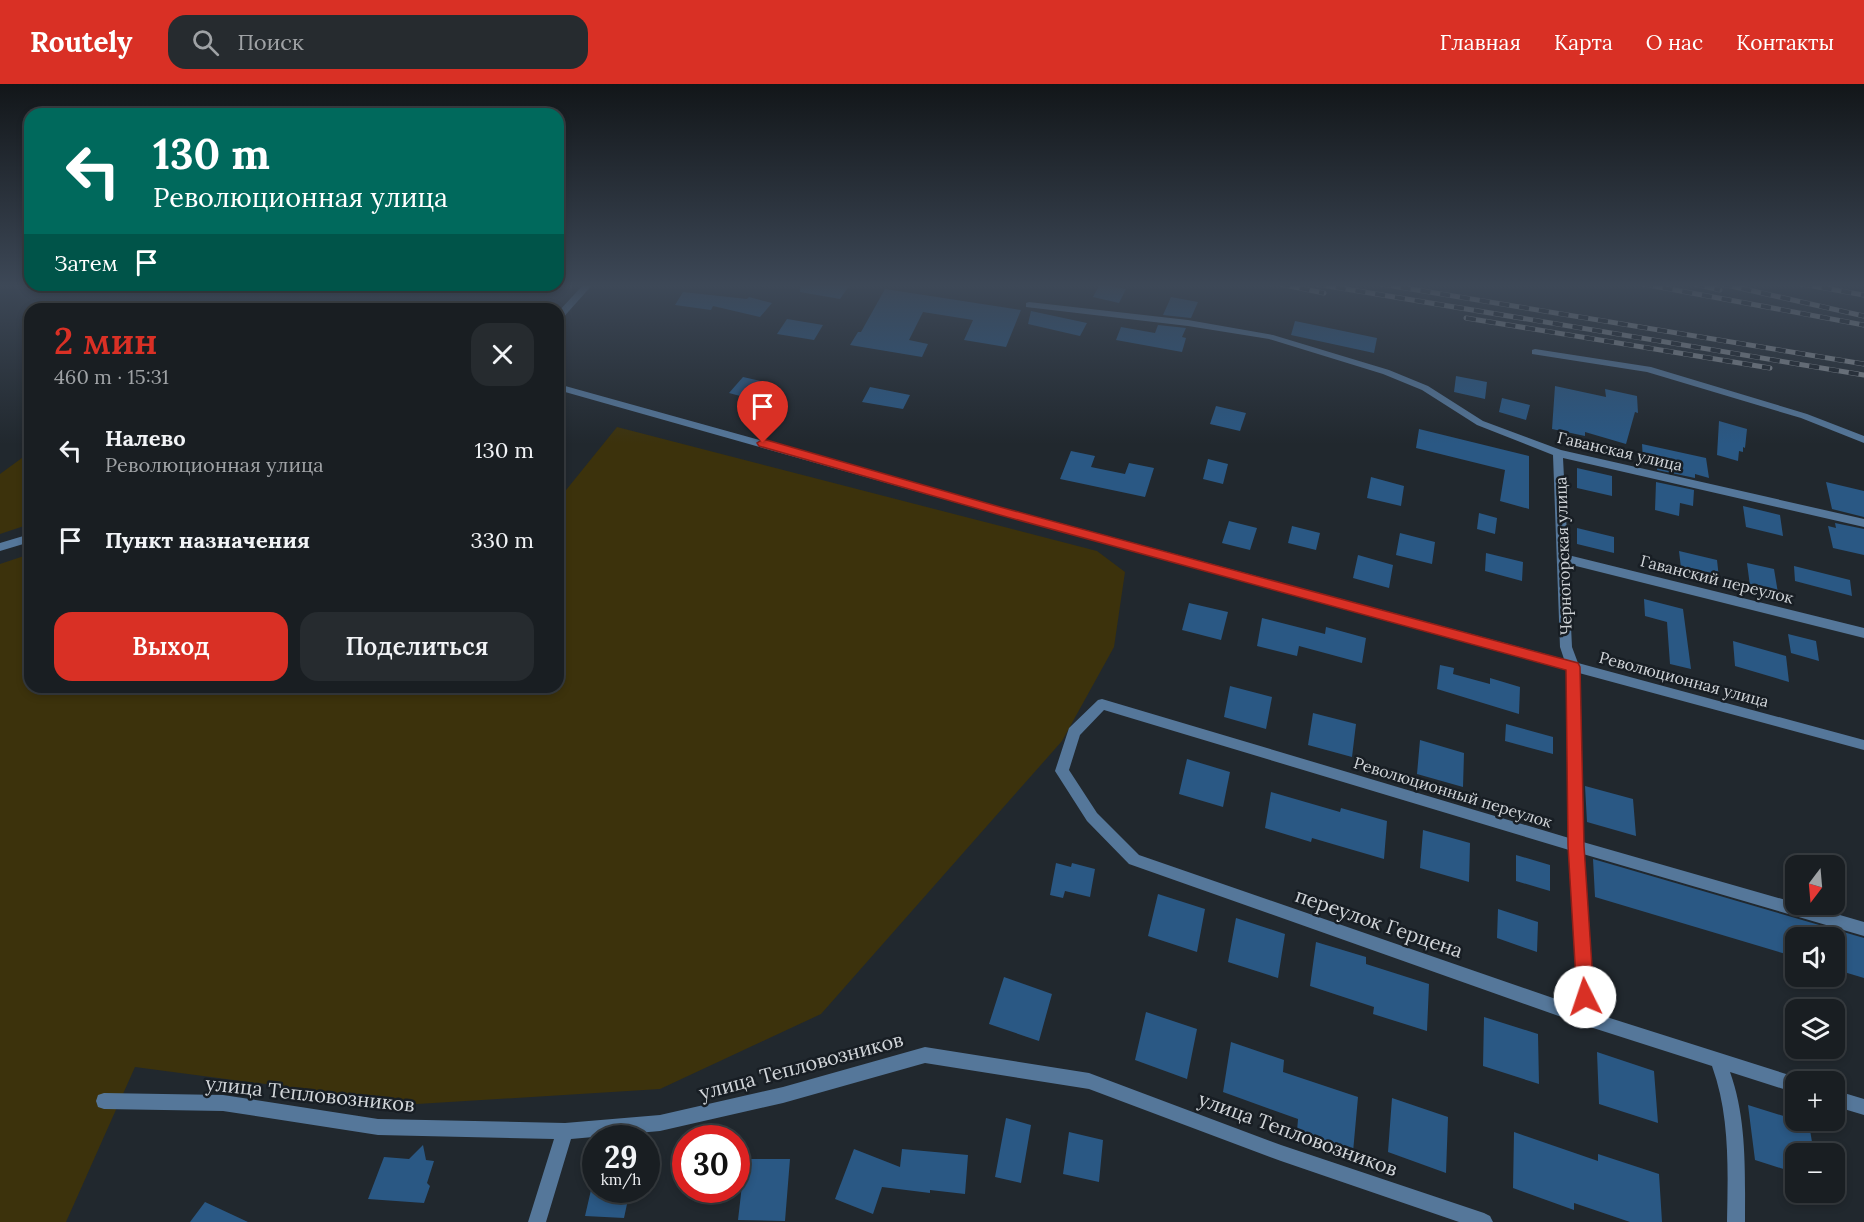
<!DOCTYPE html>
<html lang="ru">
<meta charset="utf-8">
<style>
:root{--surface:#191e22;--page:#262b2f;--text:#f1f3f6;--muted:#9fa2a5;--line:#373c40;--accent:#d93025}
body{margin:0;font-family:Lora,serif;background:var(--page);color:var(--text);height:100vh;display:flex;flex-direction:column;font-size:22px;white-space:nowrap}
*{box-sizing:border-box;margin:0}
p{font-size:20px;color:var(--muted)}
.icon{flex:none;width:33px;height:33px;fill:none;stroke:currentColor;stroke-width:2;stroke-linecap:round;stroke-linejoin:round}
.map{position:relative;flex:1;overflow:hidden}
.details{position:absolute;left:24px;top:219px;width:540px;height:390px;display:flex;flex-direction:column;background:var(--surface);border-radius:18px;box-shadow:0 3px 9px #0003,0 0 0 2px var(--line)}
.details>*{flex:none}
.hud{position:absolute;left:24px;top:24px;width:540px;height:183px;border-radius:18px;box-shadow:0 3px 9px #0003,0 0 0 2px var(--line);background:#00695c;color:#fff;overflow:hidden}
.needle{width:39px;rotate:196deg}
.buttons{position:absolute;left:1785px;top:771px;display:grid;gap:12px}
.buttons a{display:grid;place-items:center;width:60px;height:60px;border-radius:12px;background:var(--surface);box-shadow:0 3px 9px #0003,0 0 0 2px var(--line);font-size:30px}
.speed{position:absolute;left:582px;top:1041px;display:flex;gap:12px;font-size:30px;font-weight:700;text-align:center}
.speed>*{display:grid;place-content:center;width:78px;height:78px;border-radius:50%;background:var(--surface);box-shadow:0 3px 9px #0003,0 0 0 2px var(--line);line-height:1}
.speed small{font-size:15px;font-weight:400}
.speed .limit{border:9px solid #d22;background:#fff;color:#111}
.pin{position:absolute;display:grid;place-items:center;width:51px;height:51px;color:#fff;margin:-62px -26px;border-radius:50% 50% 50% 0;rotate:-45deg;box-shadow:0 0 6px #0007}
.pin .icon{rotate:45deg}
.me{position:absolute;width:66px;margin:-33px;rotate:356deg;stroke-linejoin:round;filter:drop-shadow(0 0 4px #0008)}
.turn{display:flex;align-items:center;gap:21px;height:126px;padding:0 30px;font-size:27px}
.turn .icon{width:78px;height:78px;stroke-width:2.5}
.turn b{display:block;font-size:42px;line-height:51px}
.then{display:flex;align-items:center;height:57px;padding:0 30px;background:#0003;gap:12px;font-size:22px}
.round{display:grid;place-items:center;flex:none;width:63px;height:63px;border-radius:18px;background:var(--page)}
.headline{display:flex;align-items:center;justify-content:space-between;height:102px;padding:0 30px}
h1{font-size:36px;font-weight:600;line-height:45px;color:var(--accent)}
.primary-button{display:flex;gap:12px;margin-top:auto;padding:12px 30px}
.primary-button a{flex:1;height:69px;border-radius:18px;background:var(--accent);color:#fff;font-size:24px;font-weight:600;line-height:69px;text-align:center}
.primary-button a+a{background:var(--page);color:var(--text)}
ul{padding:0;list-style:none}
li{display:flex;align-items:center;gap:18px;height:90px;padding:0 30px}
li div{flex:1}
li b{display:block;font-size:22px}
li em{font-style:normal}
header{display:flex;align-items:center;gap:36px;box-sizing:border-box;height:84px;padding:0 30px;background:var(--accent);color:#fff}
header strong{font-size:28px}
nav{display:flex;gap:33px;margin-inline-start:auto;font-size:21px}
.search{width:420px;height:54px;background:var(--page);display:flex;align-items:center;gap:15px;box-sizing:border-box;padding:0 21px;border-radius:18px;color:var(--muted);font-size:22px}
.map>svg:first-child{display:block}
.green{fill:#3c320c}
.building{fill:#2a5884}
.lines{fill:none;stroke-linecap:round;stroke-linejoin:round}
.street{fill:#55779a;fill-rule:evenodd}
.rail-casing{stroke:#898e93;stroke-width:5}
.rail{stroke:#181e24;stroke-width:4;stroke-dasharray:10;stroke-linecap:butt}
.route{fill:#d93025;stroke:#8d1f18;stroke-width:1.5}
.labels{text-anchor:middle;stroke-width:5;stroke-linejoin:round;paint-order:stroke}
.street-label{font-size:16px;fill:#d1d5d9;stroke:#181e24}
.near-street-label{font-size:20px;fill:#d1d5d9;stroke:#181e24}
</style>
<header>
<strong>Routely</strong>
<div class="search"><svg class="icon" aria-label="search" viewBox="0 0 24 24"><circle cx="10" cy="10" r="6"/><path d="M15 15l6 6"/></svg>Поиск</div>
<nav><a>Главная</a><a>Карта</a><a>О нас</a><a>Контакты</a></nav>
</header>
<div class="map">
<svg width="1864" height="1138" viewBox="0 0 1864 1138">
<rect width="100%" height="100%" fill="#21282e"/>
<path class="green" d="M 617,343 L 1097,467 L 1125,488 L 1114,563 L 1062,657 L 821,930 L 660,1005 L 417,1020 L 135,983 L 66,1138 L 0,1138 L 0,480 L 30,470 L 30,603 L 558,603 L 558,416 Z
M 26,371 L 30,372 L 30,440 L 0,450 L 0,390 Z"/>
<path class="building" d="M 801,200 L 850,200 L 840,215 L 800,208 Z
M 1100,200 L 1126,205 L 1119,219 L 1093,213 Z
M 885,205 L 1021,226 L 1006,263 L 964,256 L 973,236 L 923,228 L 909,256 L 928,260 L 922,273 L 850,261 L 858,248 L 861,248 Z
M 683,208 L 747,215 L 749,213 L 772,219 L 760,233 L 713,222 L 711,226 L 675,221 Z
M 1171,213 L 1198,218 L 1191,234 L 1163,231 Z
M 1031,227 L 1087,239 L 1080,252 L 1028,240 Z
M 787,235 L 823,241 L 814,256 L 777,250 Z
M 1295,237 L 1377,254 L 1374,269 L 1291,251 Z
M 1158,241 L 1186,244 L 1182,253 L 1186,254 L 1182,268 L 1116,256 L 1121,243 L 1155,249 Z
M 1456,292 L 1487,298 L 1485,315 L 1454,308 Z
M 743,293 L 769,299 L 755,316 L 729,309 Z
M 1555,302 L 1606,313 L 1605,305 L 1637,312 L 1638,329 L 1635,328 L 1626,360 L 1585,348 L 1585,352 L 1552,345 Z
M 870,303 L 910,311 L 903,325 L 862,318 Z
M 1502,314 L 1530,321 L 1526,336 L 1499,328 Z
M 1216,322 L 1246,329 L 1240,347 L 1210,340 Z
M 1719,337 L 1747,345 L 1745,364 L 1743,363 L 1743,368 L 1739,367 L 1738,377 L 1717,371 Z
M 1419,345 L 1529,372 L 1529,425 L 1500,417 L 1505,386 L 1416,364 Z
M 1642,360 L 1706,374 L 1709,394 L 1695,390 L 1695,394 L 1657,386 L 1658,380 L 1643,376 Z
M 1071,367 L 1095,372 L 1091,383 L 1125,390 L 1129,379 L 1154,384 L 1145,413 L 1060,395 Z
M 1208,375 L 1228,380 L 1223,400 L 1203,395 Z
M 1577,384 L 1612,392 L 1612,412 L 1577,404 Z
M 1371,393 L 1404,402 L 1401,422 L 1367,414 Z
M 1656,398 L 1694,406 L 1693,422 L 1680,419 L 1679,432 L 1655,426 Z
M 1826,398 L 1864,407 L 1864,433 L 1832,425 Z
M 1743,422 L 1780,431 L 1783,452 L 1746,443 Z
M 1479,429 L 1497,434 L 1495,450 L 1477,445 Z
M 1229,437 L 1257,444 L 1250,466 L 1222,459 Z
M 1835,439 L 1864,445 L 1864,471 L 1833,464 L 1828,442 L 1836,444 Z
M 1292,442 L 1320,449 L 1316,466 L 1288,459 Z
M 1577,444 L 1614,453 L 1614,469 L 1577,460 Z
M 1400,449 L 1435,458 L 1432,480 L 1396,471 Z
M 1679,467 L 1717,476 L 1719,494 L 1681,484 Z
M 1486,469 L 1523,478 L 1522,497 L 1485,487 Z
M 1358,471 L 1393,481 L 1389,504 L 1353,494 Z
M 1747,479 L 1774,485 L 1778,509 L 1750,502 Z
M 1794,482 L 1850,496 L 1852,512 L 1795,497 Z
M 1644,515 L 1683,525 L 1691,585 L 1670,580 L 1667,538 L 1645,532 Z
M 1189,519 L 1228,528 L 1221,556 L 1182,546 Z
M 1262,534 L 1325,550 L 1326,543 L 1366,554 L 1362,579 L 1299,562 L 1297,572 L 1257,562 Z
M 1788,550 L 1816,557 L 1819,577 L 1791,569 Z
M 1733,557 L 1786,572 L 1789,598 L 1735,582 Z
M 1440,581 L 1454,584 L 1453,590 L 1490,600 L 1490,594 L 1520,603 L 1519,630 L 1437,605 Z
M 1230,602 L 1272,613 L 1266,645 L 1224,633 Z
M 1313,629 L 1356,640 L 1352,673 L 1308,661 Z
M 1506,640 L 1553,653 L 1553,670 L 1505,657 Z
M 1420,656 L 1464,669 L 1463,703 L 1417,690 Z
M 1187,675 L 1230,688 L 1223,723 L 1179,710 Z
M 1585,702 L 1633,715 L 1636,752 L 1587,738 Z
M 1271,708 L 1340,728 L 1341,724 L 1387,737 L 1384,775 L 1312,754 L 1311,758 L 1265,744 Z
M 1423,746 L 1470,759 L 1469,798 L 1420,784 Z
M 1516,771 L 1550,781 L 1550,807 L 1516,797 Z
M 1593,775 L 1864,854 L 1864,894 L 1834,885 L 1834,854 L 1796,854 L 1796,873 L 1595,813 Z
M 1056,779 L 1071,783 L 1072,779 L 1095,785 L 1090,813 L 1065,807 L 1063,814 L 1050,811 Z
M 1158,810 L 1205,825 L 1197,868 L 1148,852 Z
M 1498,825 L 1538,838 L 1537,868 L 1497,854 Z
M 1236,834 L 1285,850 L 1278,894 L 1228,878 Z
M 1316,858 L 1366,873 L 1366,880 L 1429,900 L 1427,947 L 1373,930 L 1374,923 L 1310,902 Z
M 1004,893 L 1052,910 L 1039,957 L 989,940 Z
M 1146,928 L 1197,945 L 1187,995 L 1135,976 Z
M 1484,933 L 1538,950 L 1539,1000 L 1483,982 Z
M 1231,958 L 1284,976 L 1283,988 L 1358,1013 L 1353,1068 L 1297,1048 L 1298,1035 L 1223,1008 Z
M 1597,968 L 1654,987 L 1658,1039 L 1599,1020 Z
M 1392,1014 L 1448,1033 L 1446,1089 L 1388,1068 Z
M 1748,1021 L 1809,1040 L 1814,1070 L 1796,1070 L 1796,1089 L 1755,1076 Z
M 1006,1034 L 1031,1041 L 1021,1099 L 995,1093 Z
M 1069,1048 L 1103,1056 L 1099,1098 L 1063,1090 Z
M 1514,1048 L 1598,1077 L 1598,1070 L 1659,1090 L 1662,1138 L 1630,1138 L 1574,1119 L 1574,1126 L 1513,1104 Z
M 423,1061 L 426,1076 L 434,1077 L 427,1099 L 430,1102 L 424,1119 L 368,1115 L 384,1073 L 409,1075 Z
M 854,1065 L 900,1083 L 902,1065 L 968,1071 L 965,1110 L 930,1106 L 930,1109 L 882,1103 L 873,1130 L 835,1115 Z
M 745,1075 L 790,1075 L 785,1137 L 738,1136 Z
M 591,1106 L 630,1106 L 624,1134 L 585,1132 Z
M 205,1118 L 248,1138 L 190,1138 Z"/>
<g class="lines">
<path class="street" d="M 584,200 L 593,200 L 561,236 L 558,237 L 558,228 Z
M 1029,218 L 1188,236 L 1273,251 L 1389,286 L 1428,302 L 1483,337 L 1561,366 L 1864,435 L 1864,443 L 1563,374 L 1568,471 L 1864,544 L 1864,554 L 1568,480 L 1572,563 L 1578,579 L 1864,656 L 1864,666 L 1579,589 L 1583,758 L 1796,819 L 1796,820 L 1802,820 L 1864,838 L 1864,852 L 1583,770 L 1594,929 L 1802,995 L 1803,998 L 1796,998 L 1796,1009 L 1730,988 C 1747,1035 1745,1088 1745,1138 L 1727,1138 C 1728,1085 1730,1032 1712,982 L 1587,942 L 1129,780 L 1087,737 L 1055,687 L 1069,644 L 1098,616 L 1102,615 L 1569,754 L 1567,585 L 1000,431 L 558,306 L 558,300 L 1000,423 L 1564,575 L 1560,563 L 1553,371 L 1477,341 L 1422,306 L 1383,290 L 1269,255 L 1188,242 L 1026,223 L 1026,219 ZM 1104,626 L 1569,766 L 1579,923 L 1139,771 L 1097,729 L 1069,686 L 1080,651 Z
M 1535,265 L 1651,283 L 1807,330 L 1864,352 L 1864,359 L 1801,334 L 1647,288 L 1532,270 L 1532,266 Z
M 30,450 L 30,458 L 0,467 L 0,459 Z
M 925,963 L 1089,989 L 1281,1061 L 1484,1129 L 1490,1132 L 1493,1138 L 1459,1138 L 1281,1077 L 1089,1005 L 925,979 L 783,1019 L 660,1047 L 571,1055 L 546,1138 L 528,1138 L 554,1055 L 378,1051 L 223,1027 L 104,1025 L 98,1023 L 96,1017 L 98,1011 L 104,1009 L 223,1011 L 378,1035 L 565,1039 L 660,1031 L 783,1003 Z
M 1834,1006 L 1864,1015 L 1864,1031 L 1834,1022 Z"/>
<g class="rail-casing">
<path id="rail" d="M 1280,200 L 1324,209
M 1316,200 L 1864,291
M 1381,200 L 1864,280
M 1643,200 L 1864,241
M 1695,200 L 1720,206
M 1722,200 L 1864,232
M 1802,200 L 1864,211
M 1466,234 L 1770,284"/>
</g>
<use href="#rail" class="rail"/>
</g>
<linearGradient id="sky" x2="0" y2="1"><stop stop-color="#121619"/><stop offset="0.56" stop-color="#3d4857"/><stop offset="1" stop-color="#3d4857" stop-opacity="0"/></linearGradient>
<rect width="1864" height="360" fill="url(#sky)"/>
<path class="route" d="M 763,355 L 1000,423 L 1578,579 L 1580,583 L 1584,762 L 1594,913 L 1591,919 L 1585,921 L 1579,919 L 1577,913 L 1568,762 L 1566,586 L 1000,431 L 759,362 L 757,359 Z"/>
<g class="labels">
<g class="street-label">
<text transform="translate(1620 367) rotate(13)" y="6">Гаванская улица</text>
<text transform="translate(1563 472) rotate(-92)" y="6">Черногорская улица</text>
<text transform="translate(1717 495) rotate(14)" y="6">Гаванский переулок</text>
<text transform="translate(1684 595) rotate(15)" y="6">Революционная улица</text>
<text transform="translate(1453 708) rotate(17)" y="6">Революционный переулок</text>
</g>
<g class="near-street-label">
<text transform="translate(1379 839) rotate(19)" y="7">переулок Герцена</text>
<text transform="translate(801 982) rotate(-15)" y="7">улица Тепловозников</text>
<text transform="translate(310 1010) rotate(6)" y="7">улица Тепловозников</text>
<text transform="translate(1298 1050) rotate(20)" y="7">улица Тепловозников</text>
</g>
</g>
</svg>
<div class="buttons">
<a><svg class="needle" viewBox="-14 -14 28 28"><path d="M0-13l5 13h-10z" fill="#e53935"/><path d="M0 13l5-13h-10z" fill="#9fa2a5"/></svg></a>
<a><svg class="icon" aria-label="sound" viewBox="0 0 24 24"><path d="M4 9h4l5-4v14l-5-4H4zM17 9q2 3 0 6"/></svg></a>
<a><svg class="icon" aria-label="layers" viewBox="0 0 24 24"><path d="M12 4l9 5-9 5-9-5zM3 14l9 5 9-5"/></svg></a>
<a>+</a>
<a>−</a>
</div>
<div class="speed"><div>29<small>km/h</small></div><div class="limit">30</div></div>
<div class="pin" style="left:763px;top:359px;background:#d93025"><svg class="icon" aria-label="arrive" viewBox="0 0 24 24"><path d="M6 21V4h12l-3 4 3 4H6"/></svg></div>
<svg class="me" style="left:1585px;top:913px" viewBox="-20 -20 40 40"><circle r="19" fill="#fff"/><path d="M0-13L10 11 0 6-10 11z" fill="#d93025"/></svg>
<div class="hud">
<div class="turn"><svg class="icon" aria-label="left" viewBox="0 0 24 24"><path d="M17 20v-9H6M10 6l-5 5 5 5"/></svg><div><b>130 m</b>Революционная улица</div></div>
<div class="then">Затем<svg class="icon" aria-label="arrive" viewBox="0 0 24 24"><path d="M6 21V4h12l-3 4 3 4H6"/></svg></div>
</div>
<section class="details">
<div class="headline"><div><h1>2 мин</h1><p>460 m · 15:31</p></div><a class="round"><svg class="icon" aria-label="close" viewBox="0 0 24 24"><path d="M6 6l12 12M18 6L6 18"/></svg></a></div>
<ul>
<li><svg class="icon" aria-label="left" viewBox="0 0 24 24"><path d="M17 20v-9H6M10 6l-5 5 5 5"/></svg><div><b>Налево</b><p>Революционная улица</p></div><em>130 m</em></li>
<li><svg class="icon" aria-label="arrive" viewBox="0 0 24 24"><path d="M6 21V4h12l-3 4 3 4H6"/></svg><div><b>Пункт назначения</b></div><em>330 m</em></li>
</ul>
<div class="primary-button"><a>Выход</a><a>Поделиться</a></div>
</section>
</div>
